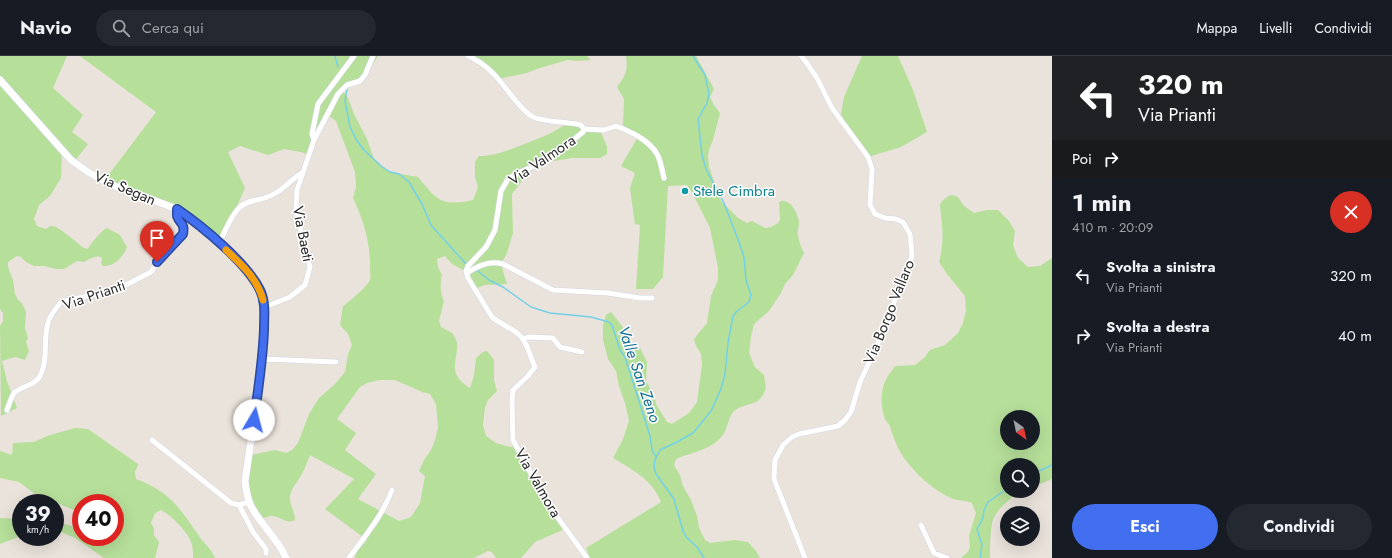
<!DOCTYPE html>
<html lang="it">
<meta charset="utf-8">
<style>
:root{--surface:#171b24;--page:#242831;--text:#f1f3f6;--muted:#9ea1a6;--line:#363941;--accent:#426ef0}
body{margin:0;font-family:Jost,sans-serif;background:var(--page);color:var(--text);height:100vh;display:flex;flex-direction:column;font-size:15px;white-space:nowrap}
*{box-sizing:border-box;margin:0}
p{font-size:13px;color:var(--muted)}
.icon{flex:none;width:22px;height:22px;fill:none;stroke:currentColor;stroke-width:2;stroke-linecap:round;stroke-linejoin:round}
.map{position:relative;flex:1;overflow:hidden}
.sheet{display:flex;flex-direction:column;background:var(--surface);width:340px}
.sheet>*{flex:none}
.top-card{background:#202124;color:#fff;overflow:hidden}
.needle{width:26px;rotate:147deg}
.tools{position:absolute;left:1000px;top:354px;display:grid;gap:8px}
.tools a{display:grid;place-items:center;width:40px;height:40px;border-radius:50%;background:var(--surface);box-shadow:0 4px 16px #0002;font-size:20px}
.speed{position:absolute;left:12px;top:438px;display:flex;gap:8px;font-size:20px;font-weight:700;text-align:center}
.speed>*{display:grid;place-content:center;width:52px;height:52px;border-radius:50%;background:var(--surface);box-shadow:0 4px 16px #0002;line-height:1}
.speed small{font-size:10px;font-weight:400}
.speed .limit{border:6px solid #d22;background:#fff;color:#111}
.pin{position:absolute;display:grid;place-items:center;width:34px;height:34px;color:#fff;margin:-41px -17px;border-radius:50% 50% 50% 0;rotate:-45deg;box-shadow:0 0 4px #0007}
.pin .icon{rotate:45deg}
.me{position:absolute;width:44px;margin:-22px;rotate:8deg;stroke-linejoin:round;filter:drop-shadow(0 0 3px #0008)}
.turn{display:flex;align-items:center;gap:14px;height:84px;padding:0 20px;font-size:18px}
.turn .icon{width:52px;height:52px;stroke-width:2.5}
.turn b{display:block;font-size:28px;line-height:34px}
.then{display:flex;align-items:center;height:38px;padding:0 20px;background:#0003;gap:8px;font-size:15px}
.round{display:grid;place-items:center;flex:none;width:42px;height:42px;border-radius:21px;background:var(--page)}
.head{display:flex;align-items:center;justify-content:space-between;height:68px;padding:0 20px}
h1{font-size:24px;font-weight:700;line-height:30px}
.button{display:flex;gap:8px;margin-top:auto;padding:8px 20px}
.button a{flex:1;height:46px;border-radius:24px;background:var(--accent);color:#fff;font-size:16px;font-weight:700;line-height:46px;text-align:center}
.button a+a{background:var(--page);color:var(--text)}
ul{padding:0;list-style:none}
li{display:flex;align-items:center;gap:12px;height:60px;padding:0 20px}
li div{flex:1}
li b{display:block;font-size:15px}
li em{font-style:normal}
header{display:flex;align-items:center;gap:24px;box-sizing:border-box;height:56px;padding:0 20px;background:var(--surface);border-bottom:1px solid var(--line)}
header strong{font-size:19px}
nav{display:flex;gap:22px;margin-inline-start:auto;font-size:14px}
.search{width:280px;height:36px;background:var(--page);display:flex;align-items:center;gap:10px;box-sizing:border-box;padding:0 14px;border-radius:22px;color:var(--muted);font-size:15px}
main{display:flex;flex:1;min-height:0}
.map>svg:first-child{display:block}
.green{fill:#b6df9a;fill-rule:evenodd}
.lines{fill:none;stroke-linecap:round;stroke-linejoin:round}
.stream{stroke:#73d0e8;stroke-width:1.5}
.street-casing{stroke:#d0d5e1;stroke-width:6}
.secondary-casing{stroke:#d0d5e1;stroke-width:8}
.street{stroke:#fff;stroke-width:5}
.secondary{stroke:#fff;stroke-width:7}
.route-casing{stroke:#2b489c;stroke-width:10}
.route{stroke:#426ef0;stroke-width:7}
.slow{stroke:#f59e0b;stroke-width:7}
.culture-dot{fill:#0f9aa8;stroke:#fff;stroke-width:1.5}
.labels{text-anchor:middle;stroke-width:3;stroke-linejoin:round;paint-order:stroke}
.street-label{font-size:15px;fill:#292929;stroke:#fff}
.culture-label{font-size:15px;fill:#0d838f;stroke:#fff;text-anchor:start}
.water-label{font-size:16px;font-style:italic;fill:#146f91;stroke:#fff}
</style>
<header>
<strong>Navio</strong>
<div class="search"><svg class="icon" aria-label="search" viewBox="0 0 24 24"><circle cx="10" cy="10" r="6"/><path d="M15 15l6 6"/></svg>Cerca qui</div>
<nav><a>Mappa</a><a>Livelli</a><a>Condividi</a></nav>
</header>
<main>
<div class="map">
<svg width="1052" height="502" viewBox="0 0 1052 502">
<rect width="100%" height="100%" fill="#eae3db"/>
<path class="green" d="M 0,0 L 67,0 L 53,32 L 83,59 L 72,76 L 88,88 L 74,106 L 62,96 L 61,122 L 50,140 L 39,149 L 34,163 L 37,170 L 46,173 C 48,172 49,170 51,170 C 58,169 77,187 84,192 L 88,193 C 90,188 102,174 107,172 L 120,179 L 127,191 C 124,200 114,211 103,210 L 101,208 L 102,202 C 95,198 91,203 84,206 L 77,205 L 64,213 L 56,213 L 44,210 L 34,210 L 26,206 L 21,201 L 17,200 L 8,206 L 8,211 L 13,224 L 15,238 L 18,244 L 22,247 L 26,256 L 25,272 L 28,282 L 26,286 L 29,295 L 25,304 L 15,301 L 2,305 L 7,325 L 17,352 L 1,360 L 0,270 L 3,265 L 3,257 L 0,253 Z
M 80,0 L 378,0 L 370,13 L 360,25 L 343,35 L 348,42 L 354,58 L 367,83 L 374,103 L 389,116 L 418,121 C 437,144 441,151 473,144 L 478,131 L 475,121 L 475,106 L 479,100 C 496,100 511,93 527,87 C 543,81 552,77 566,68 L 600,75 L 607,90 L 607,98 L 600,102 L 572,102 L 535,108 L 512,138 L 513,177 L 507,197 L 501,208 L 507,228 L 485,229 L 474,233 L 465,215 L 452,208 L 445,200 L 437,203 L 438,211 L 442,219 C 440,227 440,238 444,245 L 439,265 L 441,271 C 444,273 449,275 452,277 C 468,295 439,314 470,332 L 474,320 L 476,302 L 483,296 L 487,295 L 494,304 L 494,324 L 497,335 L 488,344 L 485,351 L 483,369 L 486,380 L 496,387 L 510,391 L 518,390 L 538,426 L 565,473 L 535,486 L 521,502 L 496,502 L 492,496 L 488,495 L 474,502 L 355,502 L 357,495 L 367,484 L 325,453 L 354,423 L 310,399 C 307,407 304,415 299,423 C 295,429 290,434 290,442 C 290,450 295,456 295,464 C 286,469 280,459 270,460 C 266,461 262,463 258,464 L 246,440 L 250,399 L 275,394 L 286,397 L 292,394 L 298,387 L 309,358 L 319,342 L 335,328 L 345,316 L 348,298 L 352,289 L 348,278 L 340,269 L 343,250 C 350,245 367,231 370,224 C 371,221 370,217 370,214 C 371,189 364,165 353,142 L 356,131 L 355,116 L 336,65 L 326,58 L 309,99 L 301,96 L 284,93 L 268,99 L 240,90 L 228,96 L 245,132 L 220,188 L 175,153 L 104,125 L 156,56 ZM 379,324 L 395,324 L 422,336 L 430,338 L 436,348 L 438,372 L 435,384 L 431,394 L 424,404 L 419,415 L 425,420 L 420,447 L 411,461 L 399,465 L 358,443 L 376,418 L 345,394 L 356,377 L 337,363 L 360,331 L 367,327 Z
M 471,0 L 587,0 L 591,4 L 578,5 L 567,4 L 537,13 L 527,17 L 498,23 Z
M 626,0 L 696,0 L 714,33 L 710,41 L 714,49 L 720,57 L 713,84 L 709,94 L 708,100 L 709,111 L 721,145 L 738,162 L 747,167 L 752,165 L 765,172 L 771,171 L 778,167 L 780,164 L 779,146 C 789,140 799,158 799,167 C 799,171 797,175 798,179 C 799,186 801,191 804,197 L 793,219 L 785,228 L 781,237 L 769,255 L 754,268 L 751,281 L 749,297 L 755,311 L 764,319 L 766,333 C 764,337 762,341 759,344 C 755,348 741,349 734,355 C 728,361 728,373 722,380 C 711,394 692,396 676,403 L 674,409 L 680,419 L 683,430 L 691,444 L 697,460 L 699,472 L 705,484 L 710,487 L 734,484 L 748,486 L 756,495 L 760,502 L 590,502 L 586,492 L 661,446 C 652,423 633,414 613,402 L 623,383 L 629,365 L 625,347 L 619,330 L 616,315 L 608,303 L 603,284 L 603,269 L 606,259 L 611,256 L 622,270 L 628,281 L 632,287 L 640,292 L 647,306 L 646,325 L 654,339 L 656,348 L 667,366 L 672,368 L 689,357 L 697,346 L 702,309 L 701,298 L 696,290 L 694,283 L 707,267 L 711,240 L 718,224 L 718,212 L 710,172 L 693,138 L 687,129 L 668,130 L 663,221 L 653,233 L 636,233 L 640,169 L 636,168 L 635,169 L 630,132 L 635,117 L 621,110 L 639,79 L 623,69 L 624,43 L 617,31 C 626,19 628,14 626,0 Z
M 862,0 L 898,0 L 913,34 L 927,76 L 901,91 L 868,101 L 840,64 L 844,41 Z
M 950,139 L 957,140 L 964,150 L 974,157 L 987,154 L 998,154 L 1009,165 L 1015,175 L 1013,189 L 1018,202 L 1028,211 L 1040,210 L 1052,202 L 1052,423 L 1033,431 L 1033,409 L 1007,409 L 1007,435 L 1023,435 C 1013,439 994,455 992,467 C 990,478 990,490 990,502 L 961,502 L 968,496 L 970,490 L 969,480 L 976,457 L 972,447 C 965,444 957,445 951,442 C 931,433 910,413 899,394 C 895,386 892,377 889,368 C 880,361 880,335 885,326 C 887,320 892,315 895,310 L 915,309 L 924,302 L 930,294 L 945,289 L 958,277 L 963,267 L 966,255 L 965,240 L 947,218 L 939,206 C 945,184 942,170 940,149 L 942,145 ZM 1007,361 L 1033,361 L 1033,387 L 1007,387 Z
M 75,372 L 88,373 L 138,408 L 139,407 L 135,416 L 136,423 C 169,435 180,452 199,480 C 204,487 212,494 215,502 L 193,502 C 193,498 193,493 192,489 C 190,478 171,459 161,454 L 155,457 L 151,467 L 154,472 L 154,479 L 159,486 L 155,502 L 104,502 L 75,482 L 59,475 L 55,476 L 55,466 L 69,469 L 81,475 L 81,481 L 115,481 L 115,447 L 81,447 L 81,457 L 35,438 L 19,426 L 0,422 L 0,395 L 12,399 L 13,387 L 34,386 L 47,380 Z
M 0,462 L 21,463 L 21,480 L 0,488 Z"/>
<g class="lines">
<path class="stream" d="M 335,0 L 338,11
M 693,0 L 705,19 L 709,38 L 707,47 L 698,63 L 702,99 L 706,113 L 724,147 L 739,186 L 744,201 L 746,224 L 751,239 L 749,246 L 736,256 L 733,260 L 728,287 L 725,318 L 721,333 L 711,355 L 693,377 L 677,386 L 660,394 L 655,404 L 654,411 L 656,418 L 674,443 L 683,475 L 687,482 L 697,491 L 704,502
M 347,33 L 345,45 L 350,71 L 357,85 L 364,94 L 381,110 L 390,116 L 399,118 L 409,126 L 422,148 L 431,169 L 466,208
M 478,215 L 489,224 L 503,231 L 531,251 L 550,257 L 591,261 L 609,266 L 612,269 L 620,294 L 625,301 L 650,380 L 652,394 L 656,401
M 1033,418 L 1052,409
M 980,502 L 982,489 L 977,473 L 983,462 L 984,454 L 988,446 L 1007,433"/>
<g class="street-casing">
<path id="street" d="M 468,0 C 487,8 499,23 511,39 C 517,46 524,56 533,61 C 547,67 566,65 581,69 L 584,73 L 583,76 L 550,103 L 518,117 L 508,123 L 501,135 L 495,174 L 486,191 L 468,210 L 466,215 L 468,222 L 492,261 C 500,268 510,271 518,278 C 527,284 530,301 535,311 L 528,320 L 513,334 L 512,346 L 513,384 L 545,444 L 587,502
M 801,0 L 806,6 L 817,22 L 832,52 L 868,101 L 872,113 L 870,149 L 875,158 L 885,162 L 896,163 L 903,166 L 910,178 L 912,200 L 876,292 L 860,326 L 851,356 L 845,364 L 838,370 L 799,378 L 792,381 L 783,389 L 775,404 L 774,423 L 805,502
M 584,73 L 604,74 L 616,70 C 631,76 649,84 657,98 C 661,105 662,115 664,122
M 314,84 L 312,78 L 318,48 L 354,0
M 219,187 C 226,175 229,162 239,152 C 248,143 261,145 272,139 C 284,134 291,123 302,117
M 467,217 C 477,210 490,204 503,208 L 553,234 L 608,237 L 640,242 L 652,242
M 265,251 L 290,241 L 305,229 L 310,211 L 296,155 L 297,134 L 314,84 L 338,38 L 347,29 L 360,25 L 365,19 L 373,0
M 523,283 L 528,281 L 553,282 L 560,291 L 582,296
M 263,303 L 336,306
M 7,354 C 9,349 11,342 14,337 C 22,329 36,330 41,318 C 49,301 42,281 49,264 C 51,258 56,252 61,246 L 118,233 L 151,216 L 157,206 L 183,178 C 185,166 180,168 177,160 C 177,158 177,155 177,153
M 152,384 L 231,447 L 239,449 L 249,446
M 239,449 L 253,476 L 266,493 L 266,497
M 921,469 L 934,497 L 947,502
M 349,502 C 365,480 383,459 392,434"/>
</g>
<g class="secondary-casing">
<path id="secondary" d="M 0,24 L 71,104 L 88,116 L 109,128 L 177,153 L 189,161 L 219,187 L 248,215 L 260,234 L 265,251 L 263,303 L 245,425 C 246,434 247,444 252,452 C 262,470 278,483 286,502"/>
</g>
<use href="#street" class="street"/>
<use href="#secondary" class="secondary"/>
</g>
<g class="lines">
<g class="route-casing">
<path id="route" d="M 157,206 L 183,178 C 185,166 180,169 177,160 C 177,158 177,155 177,153 C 202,170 247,207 260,234 C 266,246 264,260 264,273 C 263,304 258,334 254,364"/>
</g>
<use href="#route" class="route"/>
<path class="slow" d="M 226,194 C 242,209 257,222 263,244"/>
</g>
<circle class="culture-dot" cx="685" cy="135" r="4"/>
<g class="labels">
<g class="street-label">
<text transform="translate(542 104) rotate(-34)" y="5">Via Valmora</text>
<text transform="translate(125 132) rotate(23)" y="5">Via Segan</text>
<text transform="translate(303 178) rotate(79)" y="5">Via Baeti</text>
<text transform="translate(94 239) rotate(-19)" y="5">Via Prianti</text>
<text transform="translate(889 256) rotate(-68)" y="5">Via Borgo Vallaro</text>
<text transform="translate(538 427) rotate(60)" y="5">Via Valmora</text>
</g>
<g class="culture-label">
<text x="693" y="140">Stele Cimbra</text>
</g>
<g class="water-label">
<text transform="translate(640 318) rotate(71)" y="6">Valle San Zeno</text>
</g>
</g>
</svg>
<div class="tools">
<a><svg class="needle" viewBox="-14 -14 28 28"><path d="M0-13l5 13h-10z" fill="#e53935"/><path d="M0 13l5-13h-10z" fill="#9ea1a6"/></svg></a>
<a><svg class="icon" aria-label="search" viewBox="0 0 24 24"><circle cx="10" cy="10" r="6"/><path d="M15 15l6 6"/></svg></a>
<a><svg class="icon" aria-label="layers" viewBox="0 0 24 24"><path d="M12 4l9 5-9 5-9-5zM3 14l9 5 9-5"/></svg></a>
</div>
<div class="speed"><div>39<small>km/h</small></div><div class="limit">40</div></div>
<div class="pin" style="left:157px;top:206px;background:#d93025"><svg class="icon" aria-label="arrive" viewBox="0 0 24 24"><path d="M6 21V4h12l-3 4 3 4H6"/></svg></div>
<svg class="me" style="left:254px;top:364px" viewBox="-20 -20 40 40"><circle r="19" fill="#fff"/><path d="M0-13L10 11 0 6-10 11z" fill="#426ef0"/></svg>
</div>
<section class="sheet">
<div class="top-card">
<div class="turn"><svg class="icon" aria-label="left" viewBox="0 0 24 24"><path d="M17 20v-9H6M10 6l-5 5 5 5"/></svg><div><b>320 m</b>Via Prianti</div></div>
<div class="then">Poi<svg class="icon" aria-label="right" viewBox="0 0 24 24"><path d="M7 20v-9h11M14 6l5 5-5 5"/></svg></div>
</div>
<div class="head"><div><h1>1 min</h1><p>410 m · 20:09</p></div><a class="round" style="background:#d93025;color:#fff"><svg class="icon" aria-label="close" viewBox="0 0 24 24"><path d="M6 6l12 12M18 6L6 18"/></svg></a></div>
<ul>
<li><svg class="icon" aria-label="left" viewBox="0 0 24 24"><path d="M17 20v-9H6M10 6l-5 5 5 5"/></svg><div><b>Svolta a sinistra</b><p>Via Prianti</p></div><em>320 m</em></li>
<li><svg class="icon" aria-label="right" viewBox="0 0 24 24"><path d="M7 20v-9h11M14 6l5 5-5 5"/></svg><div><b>Svolta a destra</b><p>Via Prianti</p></div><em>40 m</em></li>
</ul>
<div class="button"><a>Esci</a><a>Condividi</a></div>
</section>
</main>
